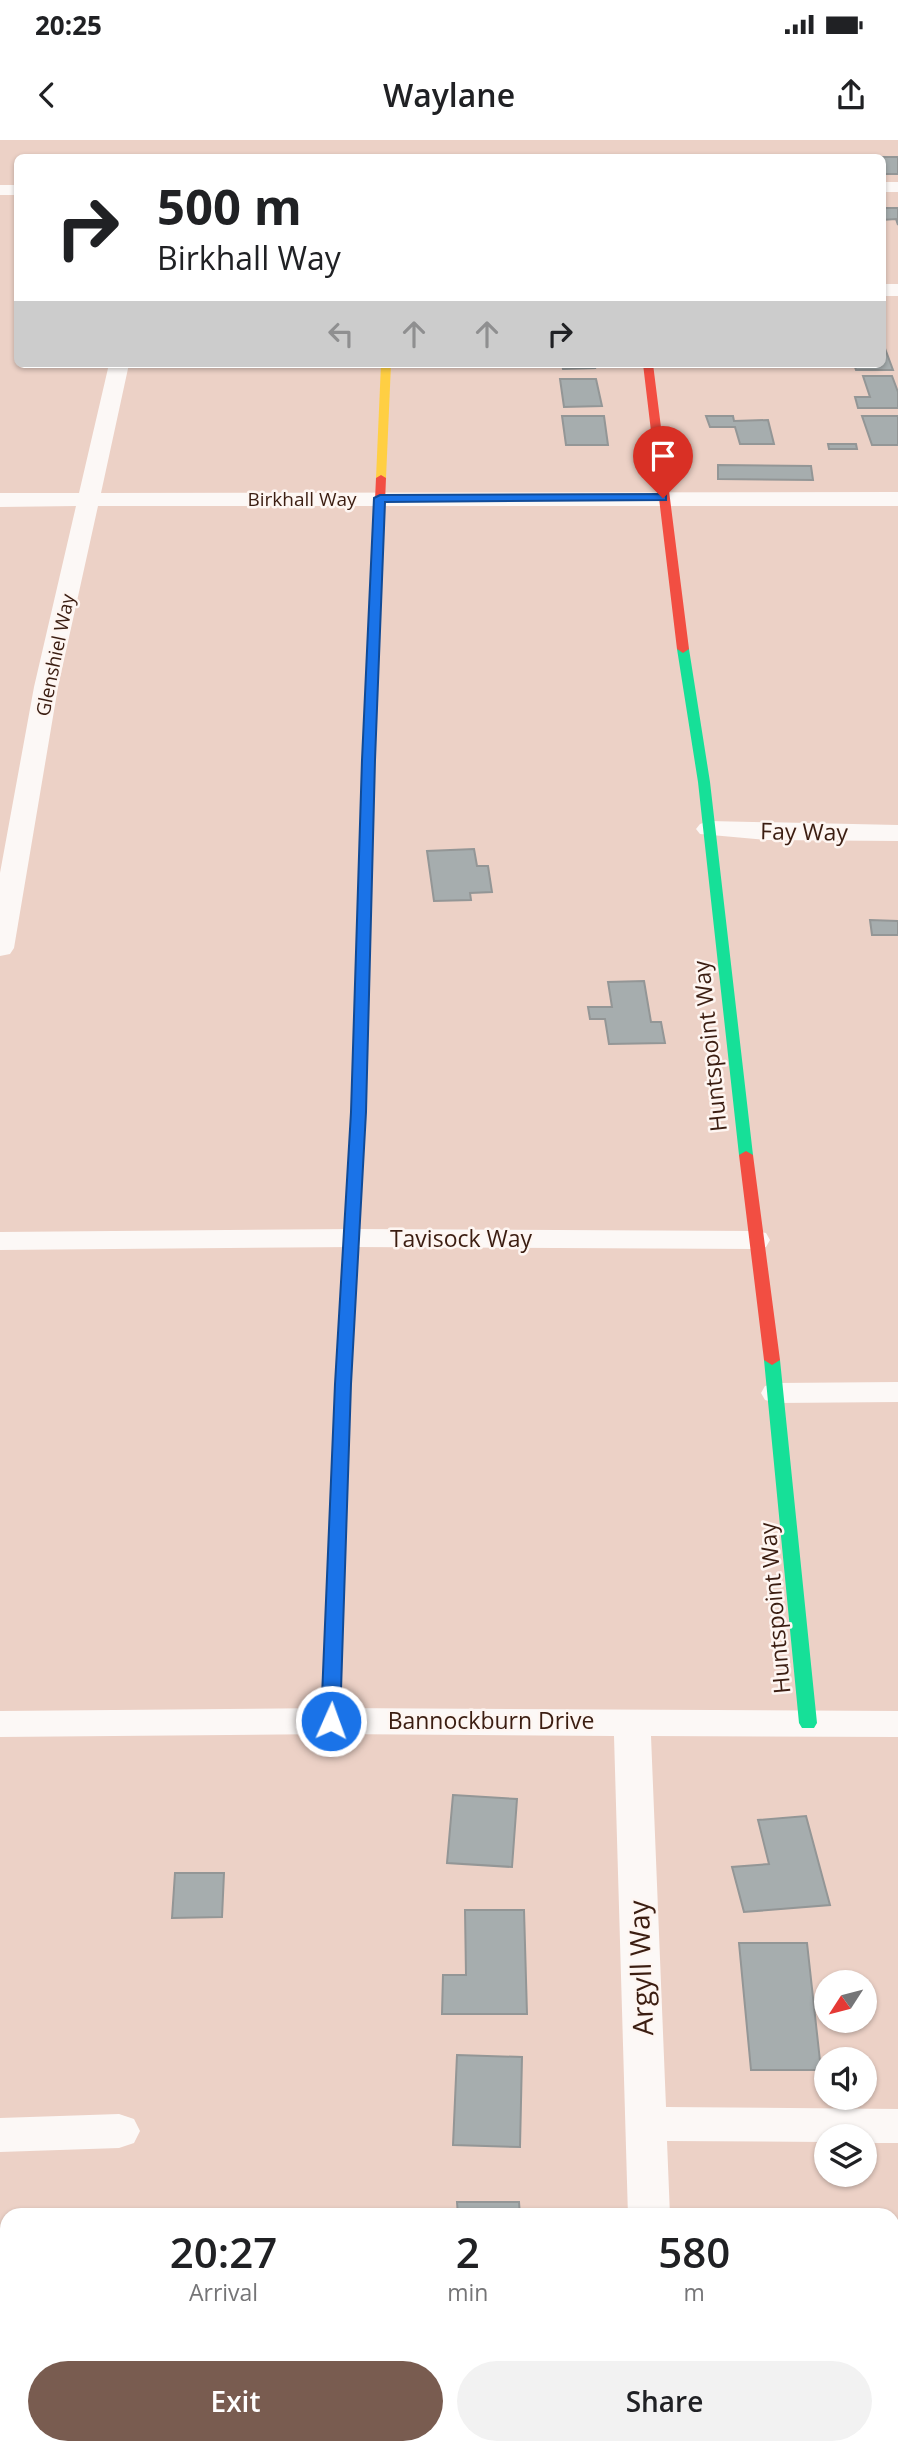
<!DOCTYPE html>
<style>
:root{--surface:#fff;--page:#f2f2f2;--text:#202124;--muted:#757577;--accent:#795c50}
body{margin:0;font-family:"Open Sans",sans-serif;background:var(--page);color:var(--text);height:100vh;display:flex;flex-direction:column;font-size:26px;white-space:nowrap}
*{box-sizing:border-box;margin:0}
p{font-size:23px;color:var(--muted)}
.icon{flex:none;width:38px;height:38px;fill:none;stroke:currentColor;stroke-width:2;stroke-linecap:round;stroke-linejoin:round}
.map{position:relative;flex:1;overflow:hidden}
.panel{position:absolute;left:0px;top:2068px;width:900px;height:247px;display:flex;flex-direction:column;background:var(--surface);border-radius:21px 21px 0 0;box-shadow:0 2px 5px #0004}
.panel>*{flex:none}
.banner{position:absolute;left:14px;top:14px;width:872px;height:214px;border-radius:10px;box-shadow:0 2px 5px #0004;background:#fff;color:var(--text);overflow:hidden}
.needle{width:46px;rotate:234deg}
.fabs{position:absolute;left:814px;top:1830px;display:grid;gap:14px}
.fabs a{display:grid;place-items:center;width:63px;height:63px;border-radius:50%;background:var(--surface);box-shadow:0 2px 5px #0004;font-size:35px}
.pin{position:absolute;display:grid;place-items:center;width:60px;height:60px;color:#fff;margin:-72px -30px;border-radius:50% 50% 50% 0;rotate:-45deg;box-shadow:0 0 7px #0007}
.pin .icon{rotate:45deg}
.me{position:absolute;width:77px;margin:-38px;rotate:2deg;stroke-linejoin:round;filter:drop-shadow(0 0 5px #0008)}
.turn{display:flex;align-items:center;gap:24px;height:147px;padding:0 28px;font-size:32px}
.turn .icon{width:91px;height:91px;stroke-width:2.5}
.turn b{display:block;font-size:49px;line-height:60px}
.lanes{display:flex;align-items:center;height:66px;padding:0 28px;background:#0003;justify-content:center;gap:35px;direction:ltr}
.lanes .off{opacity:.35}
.eta{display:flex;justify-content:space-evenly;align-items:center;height:119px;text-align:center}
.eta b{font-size:42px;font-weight:600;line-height:49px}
.cta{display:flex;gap:14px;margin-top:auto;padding:14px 28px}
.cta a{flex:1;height:80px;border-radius:42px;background:var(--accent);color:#fff;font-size:28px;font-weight:600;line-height:80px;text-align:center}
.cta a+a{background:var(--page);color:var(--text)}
.status{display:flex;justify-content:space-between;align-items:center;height:49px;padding:0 35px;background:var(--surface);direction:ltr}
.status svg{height:19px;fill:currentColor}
header{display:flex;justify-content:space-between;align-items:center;height:91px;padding:0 28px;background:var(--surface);font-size:32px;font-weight:600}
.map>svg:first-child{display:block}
.building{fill:#a6adae;stroke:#939696;stroke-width:2}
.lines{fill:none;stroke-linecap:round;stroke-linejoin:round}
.street{fill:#fcf8f6;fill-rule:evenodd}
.fast{fill:#16e098;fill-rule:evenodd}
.slow{fill:#ffcf43;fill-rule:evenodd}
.jam{fill:#f24e42;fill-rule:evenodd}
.route{fill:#1a73e8;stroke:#114b97;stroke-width:2}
.labels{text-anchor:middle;stroke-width:5;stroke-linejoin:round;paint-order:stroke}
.far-street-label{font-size:19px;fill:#3b1d11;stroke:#fef6f2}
.street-label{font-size:23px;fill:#3b1d11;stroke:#fef6f2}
.near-street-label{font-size:28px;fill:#3b1d11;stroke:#fef6f2}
</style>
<div class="status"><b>20:25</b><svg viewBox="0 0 49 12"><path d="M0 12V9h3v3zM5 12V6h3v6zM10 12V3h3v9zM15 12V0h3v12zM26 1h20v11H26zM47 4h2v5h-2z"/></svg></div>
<header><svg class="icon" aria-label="back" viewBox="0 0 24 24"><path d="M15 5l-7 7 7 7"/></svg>Waylane<svg class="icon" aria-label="share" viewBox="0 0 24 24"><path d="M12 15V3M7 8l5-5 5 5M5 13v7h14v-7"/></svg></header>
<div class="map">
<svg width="898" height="2314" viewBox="0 0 898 2314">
<rect width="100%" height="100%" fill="#ecd1c6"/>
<path class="building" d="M 846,17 L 898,17 L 898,34 L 882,34 L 882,18 Z
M 882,68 L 898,68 L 898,85 L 896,79 L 882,80 Z
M 883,203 L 893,230 L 856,230 L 854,224 L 882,224 Z
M 562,224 L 594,224 L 595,228 L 563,229 Z
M 863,236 L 892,236 L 898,252 L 898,268 L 858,268 L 855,257 L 870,257 Z
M 560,239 L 596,239 L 602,266 L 564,267 Z
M 562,276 L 604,276 L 608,305 L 566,305 Z
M 706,276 L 733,276 L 734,281 L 768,280 L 774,304 L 740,304 L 735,287 L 710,287 Z
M 862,276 L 898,276 L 898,305 L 872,305 Z
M 828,304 L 856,304 L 857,309 L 829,309 Z
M 718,325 L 811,326 L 813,340 L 718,339 Z
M 474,709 L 477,726 L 488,726 L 492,752 L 470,753 L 471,760 L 434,761 L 427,711 Z
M 870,780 L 898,781 L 898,795 L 872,795 Z
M 644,841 L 651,882 L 661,882 L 665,903 L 609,904 L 605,879 L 590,879 L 588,867 L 612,867 L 608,842 Z
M 453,1655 L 517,1659 L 512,1727 L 447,1723 Z
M 806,1676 L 830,1765 L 744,1772 L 732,1727 L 769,1724 L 758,1680 Z
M 175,1733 L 224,1733 L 222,1777 L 172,1778 Z
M 465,1770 L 524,1770 L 527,1874 L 442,1874 L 443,1835 L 466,1835 Z
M 739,1803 L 807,1803 L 821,1930 L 751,1930 Z
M 457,1915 L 522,1917 L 520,2007 L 453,2005 Z
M 457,2062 L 519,2062 L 520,2076 L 458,2076 Z
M 892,2114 L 898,2115 L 898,2168 L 892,2168 Z
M 436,2308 L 525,2308 L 525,2314 L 436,2314 Z"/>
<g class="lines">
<path class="street" d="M 882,42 L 898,42 L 898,52 L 882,52 Z
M 0,45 L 18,45 L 18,55 L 0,55 Z
M 882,144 L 898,144 L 898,156 L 882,156 Z
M 109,224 L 129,224 L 101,353 L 898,352 L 898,366 L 98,366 L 58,547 L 14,808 L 10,814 L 0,816 L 0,733 L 34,547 L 76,366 L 0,367 L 0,353 L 79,353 Z
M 709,681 L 898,685 L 898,701 L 767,700 L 700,694 L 696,689 L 700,684 Z
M 352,1089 L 755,1091 L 766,1093 L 770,1100 L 766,1107 L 755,1109 L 352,1107 L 0,1110 L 0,1092 Z
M 898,1242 L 898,1262 L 777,1263 L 765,1260 L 761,1253 L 765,1246 L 777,1243 Z
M 331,1568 L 898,1571 L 898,1597 L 651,1596 L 666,1967 L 898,1969 L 898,2003 L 864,2003 L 864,1997 L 826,1997 L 826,2002 L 667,2001 L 670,2076 L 628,2076 L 614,1596 L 331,1594 L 0,1597 L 0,1571 Z
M 119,1974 L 134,1979 L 140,1991 L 134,2003 L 119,2008 L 0,2012 L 0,1978 Z
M 634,2308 L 680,2308 L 680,2314 L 634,2314 Z"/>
<path class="fast" d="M 683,505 L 689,509 L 710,642 L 753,1015 L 746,1019 L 739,1015 L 698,642 L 677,509 Z
M 366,679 L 372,683 L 366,972 L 351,1244 L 340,1581 L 337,1586 L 325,1586 L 322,1581 L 335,1244 L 352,972 L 360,683 Z
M 772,1215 L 780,1220 L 817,1583 L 814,1588 L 802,1588 L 799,1583 L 764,1220 Z"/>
<path class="slow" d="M 381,224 L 391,224 L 386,338 L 381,341 L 376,338 Z"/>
<path class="jam" d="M 643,224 L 653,224 L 689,509 L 683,513 L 677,509 Z
M 381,335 L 386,338 L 372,683 L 366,687 L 360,683 L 376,338 Z
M 746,1011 L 753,1015 L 780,1220 L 772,1225 L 764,1220 L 739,1015 Z"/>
</g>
<path class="route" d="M 663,354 L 666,355 L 666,360 L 385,362 L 375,620 L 366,972 L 351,1244 L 340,1581 L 337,1586 L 324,1586 L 321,1581 L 335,1244 L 351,972 L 362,620 L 374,358 L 380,355 Z"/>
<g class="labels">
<g class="far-street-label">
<text x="302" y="366">Birkhall Way</text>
<text transform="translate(55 515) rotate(-78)" y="7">Glenshiel Way</text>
</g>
<g class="street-label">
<text transform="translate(804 692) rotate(1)" y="8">Fay Way</text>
<text transform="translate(710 906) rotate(-96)" y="8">Huntspoint Way</text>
<text x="461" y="1107">Tavisock Way</text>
<text transform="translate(775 1468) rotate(-95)" y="8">Huntspoint Way</text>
<text x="491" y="1589">Bannockburn Drive</text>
</g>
<g class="near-street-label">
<text transform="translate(641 1828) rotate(-92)" y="10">Argyll Way</text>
</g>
</g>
</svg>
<div class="fabs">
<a><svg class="needle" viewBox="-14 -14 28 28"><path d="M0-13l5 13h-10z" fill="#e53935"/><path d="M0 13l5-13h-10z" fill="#757577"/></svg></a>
<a><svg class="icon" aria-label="sound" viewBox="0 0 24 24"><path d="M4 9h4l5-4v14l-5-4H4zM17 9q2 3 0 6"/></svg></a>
<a><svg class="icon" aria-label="layers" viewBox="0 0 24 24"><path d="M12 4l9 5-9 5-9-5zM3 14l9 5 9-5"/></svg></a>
</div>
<div class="pin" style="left:663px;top:358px;background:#d93025"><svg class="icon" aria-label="arrive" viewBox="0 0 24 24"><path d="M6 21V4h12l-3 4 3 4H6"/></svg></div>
<svg class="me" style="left:331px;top:1581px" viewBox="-20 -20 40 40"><circle r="17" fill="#1a73e8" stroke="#fff" stroke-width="3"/><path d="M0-11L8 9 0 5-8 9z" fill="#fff"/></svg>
<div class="banner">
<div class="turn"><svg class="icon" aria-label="right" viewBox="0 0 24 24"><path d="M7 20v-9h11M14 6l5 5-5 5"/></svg><div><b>500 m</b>Birkhall Way</div></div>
<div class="lanes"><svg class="icon off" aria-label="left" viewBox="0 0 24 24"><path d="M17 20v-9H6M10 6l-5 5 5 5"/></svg><svg class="icon off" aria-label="ahead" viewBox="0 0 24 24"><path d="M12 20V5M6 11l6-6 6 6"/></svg><svg class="icon off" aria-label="ahead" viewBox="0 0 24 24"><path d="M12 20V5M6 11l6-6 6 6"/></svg><svg class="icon" aria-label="right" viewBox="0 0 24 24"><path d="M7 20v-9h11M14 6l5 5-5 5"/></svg></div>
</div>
<section class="panel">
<div class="eta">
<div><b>20:27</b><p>Arrival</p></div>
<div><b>2</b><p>min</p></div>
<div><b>580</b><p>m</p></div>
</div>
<div class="cta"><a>Exit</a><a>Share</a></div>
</section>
</div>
